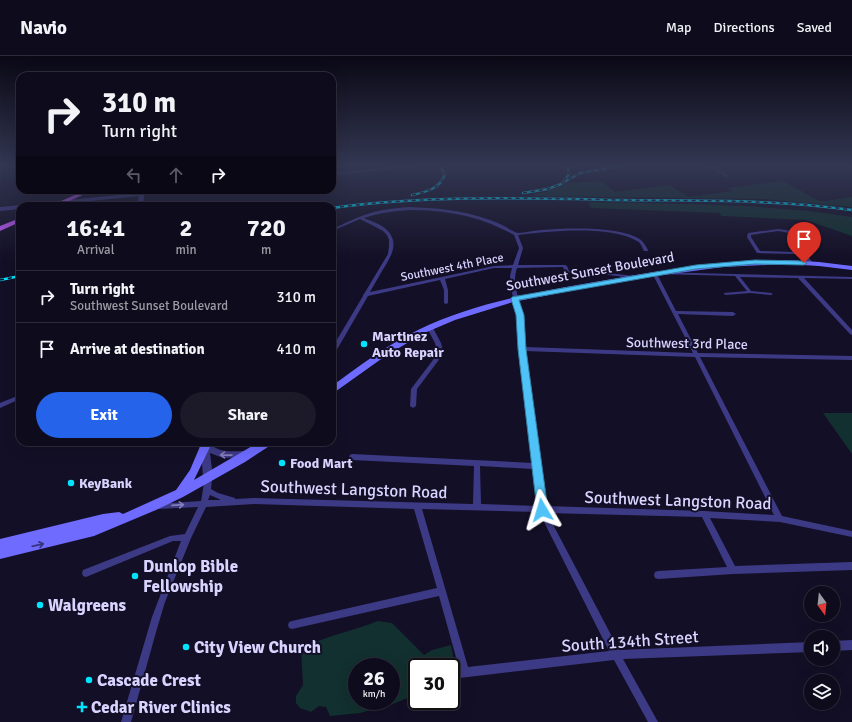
<!DOCTYPE html>
<style>
:root{--surface:#0e0b1c;--page:#1c1929;--text:#f1f3f6;--muted:#9b9ba3;--line:#2e2b3b;--accent:#2563eb}
body{margin:0;font-family:Signika,sans-serif;background:var(--page);color:var(--text);height:100vh;display:flex;flex-direction:column;font-size:15px;white-space:nowrap}
*{box-sizing:border-box;margin:0}
p{font-size:13px;color:var(--muted)}
.icon{flex:none;width:22px;height:22px;fill:none;stroke:currentColor;stroke-width:2;stroke-linecap:round;stroke-linejoin:round}
.map{position:relative;flex:1;overflow:hidden}
.side{position:absolute;left:16px;top:146px;width:320px;height:244px;display:flex;flex-direction:column;background:var(--surface);border-radius:12px;box-shadow:0 4px 16px #0002,0 0 0 1px var(--line)}
.side>*{flex:none}
.hud{position:absolute;left:16px;top:16px;width:320px;height:122px;border-radius:12px;box-shadow:0 4px 16px #0002,0 0 0 1px var(--line);background:#0e0b1c;color:var(--text);overflow:hidden}
.needle{width:26px;rotate:165deg}
.fabs{position:absolute;left:804px;top:530px;display:grid;gap:8px}
.fabs a{display:grid;place-items:center;width:36px;height:36px;border-radius:50%;background:var(--surface);box-shadow:0 4px 16px #0002,0 0 0 1px var(--line);font-size:20px}
.speed{position:absolute;left:348px;top:602px;display:flex;gap:8px;font-size:20px;font-weight:700;text-align:center}
.speed>*{display:grid;place-content:center;width:52px;height:52px;border-radius:50%;background:var(--surface);box-shadow:0 4px 16px #0002,0 0 0 1px var(--line);line-height:1}
.speed small{font-size:10px;font-weight:400}
.speed .limit{border:2px solid #111;border-radius:6px;background:#fff;color:#111}
.pin{position:absolute;display:grid;place-items:center;width:34px;height:34px;color:#fff;margin:-41px -17px;border-radius:50% 50% 50% 0;rotate:-45deg;box-shadow:0 0 4px #0007}
.pin .icon{rotate:45deg}
.me{position:absolute;width:44px;margin:-22px;rotate:353deg;stroke-linejoin:round;filter:drop-shadow(0 0 3px #0008)}
.turn{display:flex;align-items:center;gap:14px;height:84px;padding:0 20px;font-size:18px}
.turn .icon{width:52px;height:52px;stroke-width:2.5}
.turn b{display:block;font-size:28px;line-height:34px}
.lanes{display:flex;align-items:center;height:38px;padding:0 20px;background:#0003;justify-content:center;gap:20px;direction:ltr}
.lanes .off{opacity:.35}
.eta{display:flex;justify-content:space-evenly;align-items:center;height:68px;text-align:center}
.eta b{font-size:24px;font-weight:700;line-height:28px}
.button{display:flex;gap:8px;margin-top:auto;padding:8px 20px}
.button a{flex:1;height:46px;border-radius:24px;background:var(--accent);color:#fff;font-size:16px;font-weight:700;line-height:46px;text-align:center}
.button a+a{background:var(--page);color:var(--text)}
ul{padding:0;list-style:none}
li{display:flex;align-items:center;gap:12px;height:52px;padding:0 20px;border-top:1px solid var(--line)}
li div{flex:1}
li b{display:block;font-size:15px}
li em{font-style:normal}
header{display:flex;align-items:center;gap:24px;box-sizing:border-box;height:56px;padding:0 20px;background:var(--surface);border-bottom:1px solid var(--line)}
header strong{font-size:19px}
nav{display:flex;gap:22px;margin-inline-start:auto;font-size:14px}
.map>svg:first-child{display:block}
.green{fill:#12302f;fill-rule:evenodd}
.lines{fill:none;stroke-linecap:round;stroke-linejoin:round}
.stream-far1{stroke:#0a1f44;stroke-width:1.5}
.stream{stroke:#0a1f44;stroke-width:2}
.minor{fill:#3d3a85;fill-rule:evenodd}
.tertiary{fill:#3d3a85;fill-rule:evenodd}
.secondary{fill:#6f6bff;fill-rule:evenodd}
.primary{fill:#c25bff;fill-rule:evenodd}
.rail-casing{stroke:#00e5ff;stroke-width:2.5}
.rail{stroke:#130f26;stroke-width:1.5;stroke-dasharray:4;stroke-linecap:butt}
.oneway{stroke:#837fbc}
.oneway2{stroke:#38347d}
.route{fill:#4fc3f7;stroke:#337fa1}
.poi-dot{fill:#00e5ff;stroke:#130f26;stroke-width:1.5}
.labels{text-anchor:middle;stroke-width:4;stroke-linejoin:round;paint-order:stroke}
.far-street-label{font-size:12px;fill:#d9d4ff;stroke:#130f26}
.street-label{font-size:14px;fill:#d9d4ff;stroke:#130f26}
.poi-label{font-size:14px;font-weight:bold;fill:#d9d4ff;stroke:#130f26;text-anchor:start}
.near-street-label{font-size:17px;fill:#d9d4ff;stroke:#130f26}
.near-poi-label{font-size:17px;font-weight:bold;fill:#d9d4ff;stroke:#130f26;text-anchor:start}
</style>
<header>
<strong>Navio</strong>
<nav><a>Map</a><a>Directions</a><a>Saved</a></nav>
</header>
<div class="map">
<svg width="852" height="666" viewBox="0 0 852 666">
<rect width="100%" height="100%" fill="#130f26"/>
<path class="green" d="M 601,125 L 615,136 L 670,129 L 688,141 L 733,135 L 728,132 L 783,125 L 819,145 L 826,145 L 852,141 L 852,151 L 764,143 L 534,140 L 533,138 L 547,136 L 568,127 Z
M 588,146 C 676,148 765,147 852,161 L 852,180 L 806,164 L 722,160 L 719,157 L 591,152 Z
M 823,357 L 852,357 L 852,398 Z
M 378,565 L 392,567 L 424,599 L 432,594 L 451,589 L 454,605 L 447,611 L 417,611 L 417,638 L 393,648 L 360,657 L 330,660 L 326,651 L 319,650 L 311,656 L 300,652 L 296,647 L 296,640 L 303,629 L 301,592 C 326,580 353,575 378,565 ZM 357,611 L 391,611 L 391,645 L 357,645 Z"/>
<g class="lines">
<path class="stream-far1" d="M 16,302 L 19,314"/>
<path class="stream" d="M 19,313 L 20,317"/>
<path class="minor" d="M 708,110 L 712,110 L 729,120 L 726,121 Z
M 847,110 L 852,110 L 852,112 Z
M 409,151 C 435,152 462,154 487,163 C 493,165 499,167 504,170 C 508,172 513,176 518,177 C 525,177 535,174 542,174 C 566,172 621,170 641,184 C 644,187 646,190 648,194 L 648,195 L 644,195 C 642,191 641,187 637,185 C 611,169 548,175 518,179 L 523,192 L 518,209 L 565,209 L 567,210 L 569,215 L 599,216 L 634,220 L 636,221 L 634,222 L 599,218 L 567,217 L 565,216 L 563,211 L 517,212 C 511,230 520,242 523,259 C 524,270 524,281 525,291 L 693,297 L 652,217 L 654,216 L 852,221 L 852,223 L 804,222 L 852,274 L 852,279 L 850,278 L 798,222 L 740,221 L 751,235 L 771,237 L 773,238 L 771,239 L 750,237 L 726,239 L 724,238 L 724,237 L 747,235 L 735,220 L 657,218 L 676,255 L 733,256 L 736,258 L 733,260 L 678,258 L 698,297 L 852,300 L 852,304 L 700,301 L 782,460 L 852,475 L 852,481 L 780,466 L 710,462 L 735,510 L 852,506 L 852,514 L 733,518 L 658,523 L 655,522 L 654,519 L 655,516 L 658,515 L 727,511 L 702,461 L 547,457 L 619,594 L 811,586 L 811,596 L 623,603 L 658,666 L 648,666 L 614,604 L 451,623 L 451,613 L 459,612 L 439,540 L 292,573 L 289,572 L 288,569 L 289,566 L 292,565 L 437,532 L 414,453 L 254,448 L 206,451 L 191,482 L 165,546 L 156,576 L 131,666 L 121,666 L 152,561 L 181,485 L 173,485 L 86,521 L 83,520 L 82,517 L 83,514 L 170,480 L 185,478 L 198,451 L 158,453 L 155,452 L 154,450 L 155,448 L 201,445 C 203,437 203,428 206,420 L 208,419 L 210,420 L 212,422 L 211,433 L 218,437 L 235,442 L 235,443 L 254,442 L 473,448 L 474,410 L 352,404 L 350,403 L 349,401 L 350,399 L 352,398 L 533,407 L 519,293 L 517,259 L 511,232 L 510,220 L 512,212 L 494,212 L 445,223 L 448,234 L 448,247 L 446,248 L 444,247 L 444,234 L 440,224 L 368,240 L 335,297 L 332,299 L 332,292 L 363,240 L 363,239 L 364,238 L 388,198 L 389,190 L 389,184 L 387,179 L 383,175 L 372,169 L 360,163 L 332,175 L 332,173 C 346,167 359,160 374,156 C 386,153 397,152 409,151 ZM 409,154 C 447,154 480,160 514,179 L 519,192 L 513,209 L 494,210 L 370,236 C 374,229 378,222 382,215 C 390,202 401,187 386,173 C 380,168 371,165 364,162 C 379,157 393,155 409,154 ZM 525,295 L 695,301 L 774,459 L 704,455 L 545,450 ZM 480,410 L 533,413 L 538,450 L 481,448 ZM 210,439 L 221,444 L 208,444 ZM 422,453 L 539,456 L 609,595 L 468,611 Z
M 778,173 C 795,175 805,178 815,192 L 815,193 L 804,196 L 813,207 L 813,209 L 809,209 L 800,197 L 796,198 L 757,197 L 747,181 L 748,177 ZM 778,175 C 792,177 802,180 811,192 L 796,196 L 760,195 L 751,181 L 751,179 Z
M 430,270 L 433,272 L 441,287 L 443,295 L 438,305 L 417,333 L 416,350 L 413,352 L 410,350 L 411,333 L 433,304 L 437,295 L 435,287 L 427,272 Z
M 20,339 L 20,343 L 0,352 L 0,347 Z
M 852,584 L 852,594 L 833,595 L 833,585 Z"/>
<path class="tertiary" d="M 405,110 L 420,110 L 418,111 L 332,119 L 332,117 Z
M 141,134 L 145,134 L 145,136 L 181,134 L 179,135 L 144,139 L 143,150 L 137,150 L 139,140 L 41,150 L 24,150 L 27,148 L 140,137 Z
M 20,149 L 22,150 L 20,150 L 20,153 L 0,155 L 0,151 Z
M 206,386 C 223,398 228,395 248,395 L 251,396 L 253,398 L 251,400 L 248,401 L 223,402 L 210,397 L 213,422 L 211,425 L 208,426 L 205,425 L 203,422 L 201,391 L 202,387 Z"/>
<path class="secondary" d="M 787,204 L 819,206 L 852,210 L 852,214 L 819,210 L 787,208 L 723,211 L 626,224 L 513,246 L 455,264 L 422,278 L 384,301 L 332,338 L 332,330 C 359,310 387,289 418,274 C 472,248 531,237 589,227 C 655,215 720,205 787,204 Z
M 259,386 L 272,386 L 271,389 L 245,406 L 183,441 L 156,454 L 94,480 L 0,503 L 0,483 L 103,458 L 119,456 L 123,458 L 176,434 L 190,414 L 201,388 L 209,388 L 210,391 L 194,424 Z"/>
<path class="primary" d="M 86,134 L 94,134 L 58,150 L 50,150 Z
M 20,162 L 20,166 L 0,175 L 0,170 Z"/>
<g class="rail-casing">
<path id="rail" d="M 564,125 L 569,118 L 568,110
M 523,137 L 548,133 L 561,128 L 580,117 L 620,110
M 412,139 C 426,136 440,133 445,118 L 440,110
M 332,152 C 428,139 523,142 619,144 C 697,145 774,143 852,154
M 0,224 L 20,220"/>
</g>
<use href="#rail" class="rail"/>
</g>
<defs><path id="oneway-shaft" d="M-6 0H5M1.5-3L5.5 0L1.5 3" fill="none" stroke-width="1.6" stroke-linecap="round" stroke-linejoin="round"/></defs>
<g class="oneway">
<use href="#oneway-shaft" transform="translate(226 399) rotate(-179)"/>
<use href="#oneway-shaft" transform="translate(178 449) rotate(-4)"/>
</g>
<use class="oneway2" href="#oneway-shaft" transform="translate(38 489) rotate(-13)"/>
<linearGradient id="sky" x2="0" y2="1"><stop stop-color="#0a0815"/><stop offset="0.54" stop-color="#333752"/><stop offset="1" stop-color="#333752" stop-opacity="0"/></linearGradient>
<rect width="852" height="203" fill="url(#sky)"/>
<path class="route" d="M 755,204 L 804,205 L 807,207 L 804,209 L 755,208 L 696,213 L 519,244 L 524,259 L 526,293 L 548,454 L 546,457 L 542,458 L 538,457 L 537,454 L 518,293 L 516,259 L 511,243 L 512,241 L 696,209 Z"/>
<g class="poi-dot">
<circle cx="364" cy="288" r="4"/>
<circle cx="282" cy="407" r="4"/>
<circle cx="71" cy="427" r="4"/>
<circle cx="135" cy="520" r="4"/>
<circle cx="40" cy="549" r="4"/>
<circle cx="186" cy="591" r="4"/>
<circle cx="89" cy="624" r="4"/>
<path d="M80 645h4v4h4v4h-4v4h-4v-4h-4v-4h4z"/>
</g>
<g class="labels">
<g class="far-street-label">
<text transform="translate(452 211) rotate(-11)" y="4">Southwest 4th Place</text>
</g>
<g class="street-label">
<text transform="translate(590 215) rotate(-10)" y="5">Southwest Sunset Boulevard</text>
<text transform="translate(687 287) rotate(1)" y="5">Southwest 3rd Place</text>
</g>
<g class="poi-label">
<text x="372" y="285">Martinez<tspan x="372" dy="16">Auto Repair</tspan></text>
<text x="290" y="412">Food Mart</text>
<text x="79" y="432">KeyBank</text>
</g>
<g class="near-street-label">
<text transform="translate(354 433) rotate(2)" y="6">Southwest Langston Road</text>
<text transform="translate(678 444) rotate(2)" y="6">Southwest Langston Road</text>
<text transform="translate(630 585) rotate(-4)" y="6">South 134th Street</text>
</g>
<g class="near-poi-label">
<text x="143" y="516">Dunlop Bible<tspan x="143" dy="20">Fellowship</tspan></text>
<text x="48" y="555">Walgreens</text>
<text x="194" y="597">City View Church</text>
<text x="97" y="630">Cascade Crest</text>
<text x="91" y="657">Cedar River Clinics</text>
</g>
</g>
</svg>
<div class="fabs">
<a><svg class="needle" viewBox="-14 -14 28 28"><path d="M0-13l5 13h-10z" fill="#e53935"/><path d="M0 13l5-13h-10z" fill="#9b9ba3"/></svg></a>
<a><svg class="icon" aria-label="sound" viewBox="0 0 24 24"><path d="M4 9h4l5-4v14l-5-4H4zM17 9q2 3 0 6"/></svg></a>
<a><svg class="icon" aria-label="layers" viewBox="0 0 24 24"><path d="M12 4l9 5-9 5-9-5zM3 14l9 5 9-5"/></svg></a>
</div>
<div class="speed"><div>26<small>km/h</small></div><div class="limit">30</div></div>
<div class="pin" style="left:804px;top:207px;background:#d93025"><svg class="icon" aria-label="arrive" viewBox="0 0 24 24"><path d="M6 21V4h12l-3 4 3 4H6"/></svg></div>
<svg class="me" style="left:542px;top:454px" viewBox="-20 -20 40 40"><path d="M0-17L14 15 0 8-14 15z" fill="#4fc3f7" stroke="#fff" stroke-width="4"/></svg>
<div class="hud">
<div class="turn"><svg class="icon" aria-label="right" viewBox="0 0 24 24"><path d="M7 20v-9h11M14 6l5 5-5 5"/></svg><div><b>310 m</b>Turn right</div></div>
<div class="lanes"><svg class="icon off" aria-label="left" viewBox="0 0 24 24"><path d="M17 20v-9H6M10 6l-5 5 5 5"/></svg><svg class="icon off" aria-label="ahead" viewBox="0 0 24 24"><path d="M12 20V5M6 11l6-6 6 6"/></svg><svg class="icon" aria-label="right" viewBox="0 0 24 24"><path d="M7 20v-9h11M14 6l5 5-5 5"/></svg></div>
</div>
<section class="side">
<div class="eta">
<div><b>16:41</b><p>Arrival</p></div>
<div><b>2</b><p>min</p></div>
<div><b>720</b><p>m</p></div>
</div>
<ul>
<li><svg class="icon" aria-label="right" viewBox="0 0 24 24"><path d="M7 20v-9h11M14 6l5 5-5 5"/></svg><div><b>Turn right</b><p>Southwest Sunset Boulevard</p></div><em>310 m</em></li>
<li><svg class="icon" aria-label="arrive" viewBox="0 0 24 24"><path d="M6 21V4h12l-3 4 3 4H6"/></svg><div><b>Arrive at destination</b></div><em>410 m</em></li>
</ul>
<div class="button"><a>Exit</a><a>Share</a></div>
</section>
</div>
